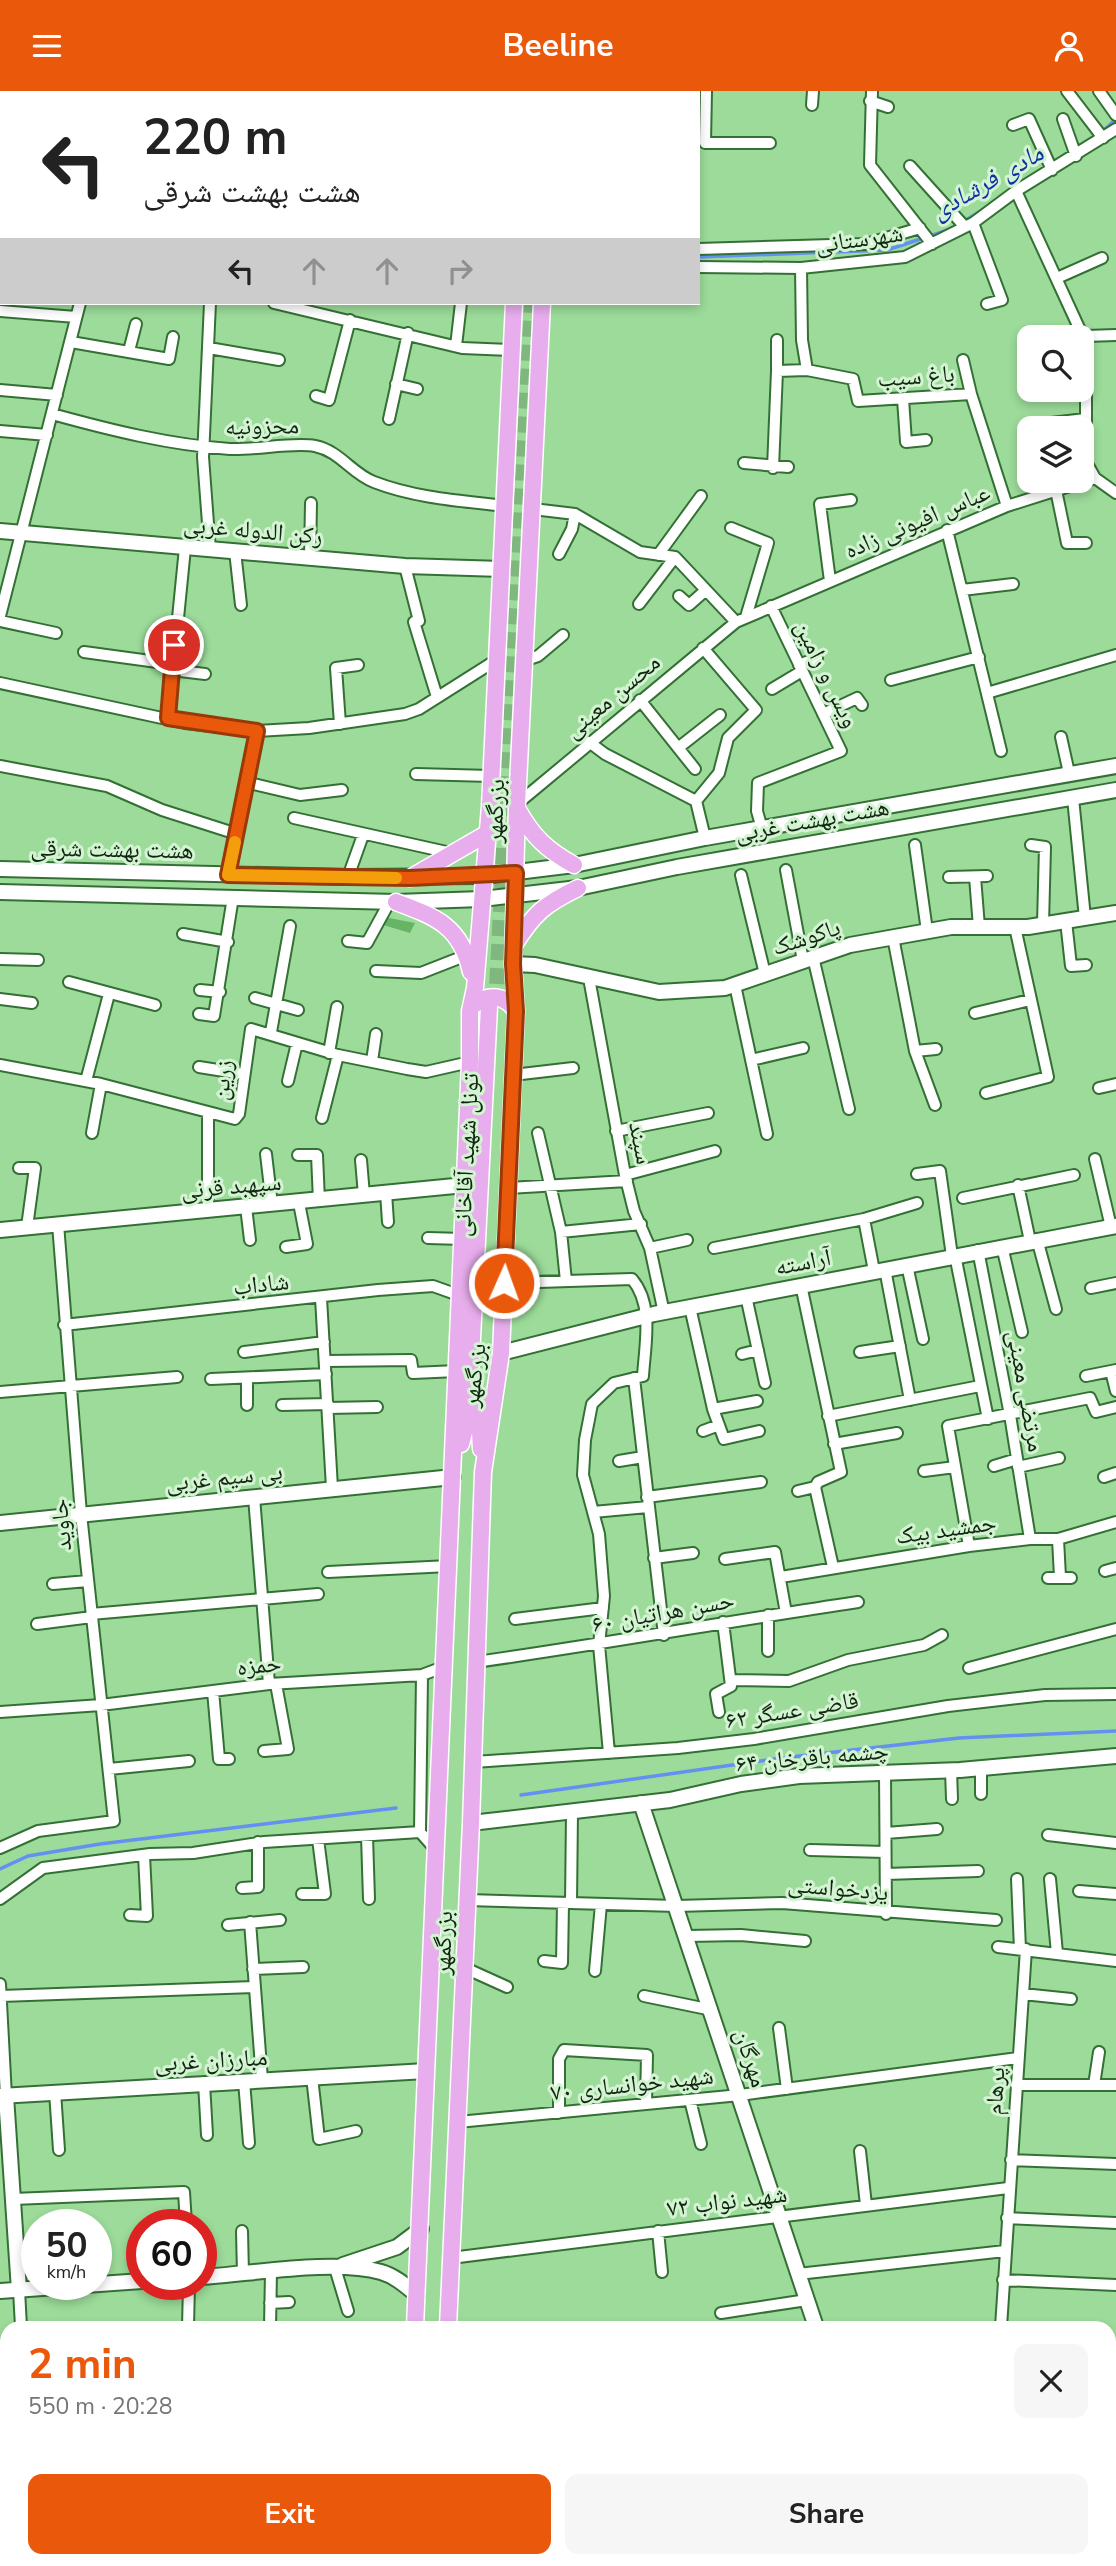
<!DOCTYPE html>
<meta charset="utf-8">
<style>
:root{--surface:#fff;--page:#f6f6f6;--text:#222;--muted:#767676;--accent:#ea580c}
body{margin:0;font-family:"Nunito Sans","Noto Naskh Arabic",sans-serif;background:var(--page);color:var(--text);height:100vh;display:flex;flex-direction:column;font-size:26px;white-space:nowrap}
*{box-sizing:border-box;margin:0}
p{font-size:23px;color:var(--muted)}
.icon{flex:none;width:38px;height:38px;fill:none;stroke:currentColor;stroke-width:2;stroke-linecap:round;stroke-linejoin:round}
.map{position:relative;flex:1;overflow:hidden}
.details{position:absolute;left:0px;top:2230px;width:1116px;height:247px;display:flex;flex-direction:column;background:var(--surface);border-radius:21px 21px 0 0;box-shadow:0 4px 10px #0003}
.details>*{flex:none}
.guide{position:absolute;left:0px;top:0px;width:700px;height:214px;box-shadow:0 4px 10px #0003;background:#fff;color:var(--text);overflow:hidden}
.fabs{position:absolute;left:1017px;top:234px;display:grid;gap:14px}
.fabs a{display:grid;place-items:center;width:77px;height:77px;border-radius:14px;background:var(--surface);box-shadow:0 4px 10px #0003;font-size:35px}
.speed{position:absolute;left:21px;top:2118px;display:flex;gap:14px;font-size:35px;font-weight:700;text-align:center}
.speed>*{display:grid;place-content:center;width:91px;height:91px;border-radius:50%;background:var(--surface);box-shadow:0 4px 10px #0003;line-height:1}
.speed small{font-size:18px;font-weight:400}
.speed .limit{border:10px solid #d22;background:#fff;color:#111}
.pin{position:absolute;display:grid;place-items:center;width:60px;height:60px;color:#fff;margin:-30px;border:4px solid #fff;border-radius:50%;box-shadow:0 2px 7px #0007}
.me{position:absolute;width:77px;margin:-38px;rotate:2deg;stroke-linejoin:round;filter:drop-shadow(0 0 5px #0008)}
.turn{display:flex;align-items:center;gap:24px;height:147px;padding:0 28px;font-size:32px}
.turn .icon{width:91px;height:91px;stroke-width:2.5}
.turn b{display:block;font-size:49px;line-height:60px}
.lanes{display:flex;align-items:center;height:66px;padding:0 28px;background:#0003;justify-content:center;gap:35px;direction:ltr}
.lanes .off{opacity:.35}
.round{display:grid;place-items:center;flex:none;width:74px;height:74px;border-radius:14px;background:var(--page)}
.head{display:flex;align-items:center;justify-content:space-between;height:119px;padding:0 28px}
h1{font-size:42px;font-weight:700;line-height:52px;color:var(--accent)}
.action{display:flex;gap:14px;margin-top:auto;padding:14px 28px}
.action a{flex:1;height:80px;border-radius:14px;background:var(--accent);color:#fff;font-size:28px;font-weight:700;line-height:80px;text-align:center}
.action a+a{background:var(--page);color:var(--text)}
header{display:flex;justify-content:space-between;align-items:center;height:91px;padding:0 28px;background:var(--accent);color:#fff;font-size:32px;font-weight:700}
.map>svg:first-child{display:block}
.grass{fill:#66b566}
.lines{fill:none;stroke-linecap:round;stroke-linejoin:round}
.stream{stroke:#6490f1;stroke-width:3.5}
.primary-tunnel{stroke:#80b77e;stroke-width:16;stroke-dasharray:16 8;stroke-linecap:butt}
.street-casing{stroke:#347035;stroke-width:14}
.secondary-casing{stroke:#347035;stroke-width:18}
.primary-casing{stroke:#fff;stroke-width:19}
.street{stroke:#fff;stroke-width:10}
.secondary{stroke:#fff;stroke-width:14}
.primary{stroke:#e7adec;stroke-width:16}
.route-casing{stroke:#983908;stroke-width:18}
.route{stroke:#ea580c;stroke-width:12}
.slow{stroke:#f59e0b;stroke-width:12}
.labels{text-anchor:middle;stroke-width:6;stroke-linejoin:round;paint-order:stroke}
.street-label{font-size:24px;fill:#0e270e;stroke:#d3f3d2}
.water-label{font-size:26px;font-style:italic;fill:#0c34a2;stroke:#d3f3d2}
</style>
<header><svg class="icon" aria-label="menu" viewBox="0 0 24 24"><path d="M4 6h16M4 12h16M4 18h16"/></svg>Beeline<svg class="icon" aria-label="person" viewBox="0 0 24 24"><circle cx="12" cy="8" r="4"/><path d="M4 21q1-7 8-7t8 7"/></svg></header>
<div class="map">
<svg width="1116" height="2475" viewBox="0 0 1116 2475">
<rect width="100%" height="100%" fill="#9cdb9a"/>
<path class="grass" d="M 384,826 L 415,832 L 410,842 L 380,833 Z"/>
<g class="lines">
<path class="stream" d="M 1102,41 L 1116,28
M 964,130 L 981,120
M 698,166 L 887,159 L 948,139
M 521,1704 L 782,1667 L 959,1647 L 1116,1640
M 0,1778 L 28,1765 L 100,1753 L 396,1717"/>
<path class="primary-tunnel" d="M 543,2 L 543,0
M 496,917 L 532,212"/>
<g class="street-casing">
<path id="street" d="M 159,0 L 168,1
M 706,0 L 705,52 L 770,52
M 872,0 L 870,74 L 932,153
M 1067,0 L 1103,47
M 1099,0 L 1116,24
M 12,2 L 13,0
M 109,2 L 109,0
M 414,2 L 414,0
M 599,2 L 599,0
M 870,10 L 888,16
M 812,14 L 813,0
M 1063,28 L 1076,65
M 1013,34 L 1029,28 L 1052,79
M 0,56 L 2,56
M 910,75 L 965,136
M 1016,100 L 1080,239 L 1086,245 L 1086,371 L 1095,387
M 973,132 L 1002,209 L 987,213
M 698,158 L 866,153 L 920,137
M 698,176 L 801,177 L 905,166 L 973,132 L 1016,100 L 1116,38
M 801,177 L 802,249 L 807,279
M 1057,187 L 1102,167
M 210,212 L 203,366 L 210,459
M 274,212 L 462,257 L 512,259
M 0,220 L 76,226
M 1086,245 L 1116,244
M 71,251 L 169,268 L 173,246
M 456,255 L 461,212
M 209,257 L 279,269
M 129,260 L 136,233
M 963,269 L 971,303
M 777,280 L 777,249
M 396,293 L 417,298
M 0,299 L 57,304
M 316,305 L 329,309 L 350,229
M 903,308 L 906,351 L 926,349
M 52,323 C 110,339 170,354 230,358 C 257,359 293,351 315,355 C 340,360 352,383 374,391 C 415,407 462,410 505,415
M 389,328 L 408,242
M 1051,332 L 1085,328
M 0,340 L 47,344
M 744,372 L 788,376
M 773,377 L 777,280 L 807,279 L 853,288 L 858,310 L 971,303 L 1007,415
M 1056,399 L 1067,452 L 1086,452
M 533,418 L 575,423 L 640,461 L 675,466 L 736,531
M 731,437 L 768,452 L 746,526
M 947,439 L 1001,660
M 235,460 L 241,514
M 559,463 L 572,438 L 575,423
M 658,464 L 701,405
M 310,467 L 311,412
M 405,475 L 419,530 L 414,531 L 437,606
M 830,490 L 820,413 L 851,409
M 962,499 L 1013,493
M 679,505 L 689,514 L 706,499
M 639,513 L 675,466
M 0,525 L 80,212
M 0,530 L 56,542
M 84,561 L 172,573
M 526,569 L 538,565 L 563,544
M 799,574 L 817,567
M 172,579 L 205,583
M 891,589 L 979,566
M 0,592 L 185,632 L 257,640 L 309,637 L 405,623 L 419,618 L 498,568
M 772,598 L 802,580
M 987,602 L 1116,564
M 640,609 L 695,678
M 823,623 L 857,607 L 862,614
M 168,627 L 185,457
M 340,633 L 336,577 L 358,574
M 1061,646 L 1069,682
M 589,651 L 605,663 L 696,710 L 705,747
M 678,657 L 720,624
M 0,675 L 107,695 L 162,719 L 237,743
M 416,683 L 491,685
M 245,691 L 300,704 L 342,699
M 1073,707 L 1085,827
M 696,710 L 719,682 L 728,647 L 756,619 L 703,557
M 517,713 L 736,531 L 1007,415 L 1095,387 L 1116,402
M 294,727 L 451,762
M 762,738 L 757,720 L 758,692 L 841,660 L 771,515
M 915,754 L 927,840
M 1031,754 L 1045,756 L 1043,833
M 786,779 L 803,870
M 228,784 L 257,640
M 741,784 L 765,883
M 348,786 L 363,744
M 949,786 L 987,785
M 975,786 L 979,836
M 1066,830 L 1071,875 L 1086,874
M 183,843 L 228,851
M 893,846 L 915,960 L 935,1014
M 348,850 L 367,852 L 390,810
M 813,866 L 849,1018
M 0,868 L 38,869
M 376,880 L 421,882 L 467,864
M 589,887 L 625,1084 L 634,1120 L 650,1157 L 664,1222
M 69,891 L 155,914
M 735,894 L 767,1043
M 200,899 L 220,901
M 255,907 L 298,919
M 0,908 L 32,912
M 975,922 L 1030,909
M 199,923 L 214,925 L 233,806
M 271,941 L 290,835
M 915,960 L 936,958
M 329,962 L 337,916
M 751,969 L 803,957
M 372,970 L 376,943
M 0,974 L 101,993 L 235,1028 L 239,1023 L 251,938 L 338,964 L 407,978 L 426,981 L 470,971
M 199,976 L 243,983
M 513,984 L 573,977
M 86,990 L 109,903
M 288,990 L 297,952
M 1099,997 L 1116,993
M 986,1002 L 1048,986 L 1015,836
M 322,1027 L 338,964
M 616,1040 L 708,1022
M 92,1042 L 101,993
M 538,1042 L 561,1141 L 566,1190
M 266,1063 L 272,1114
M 298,1064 L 317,1064 L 319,1110
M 1095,1068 L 1111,1136
M 361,1069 L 364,1104
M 19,1077 L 35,1077 L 27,1136
M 917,1083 L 940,1080 L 952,1165
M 625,1084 L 715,1060
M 1018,1094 L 1030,1150
M 508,1097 L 627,1090
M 386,1102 L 388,1131
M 963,1107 L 1074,1084
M 246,1116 L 250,1149
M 208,1120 L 208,1024
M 864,1128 L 874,1180
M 561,1141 L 641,1133
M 428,1147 L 463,1148
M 1037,1148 L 1056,1218
M 1002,1155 L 1022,1241
M 286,1156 L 307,1153 L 299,1112
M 650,1157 L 687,1149
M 714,1157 L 864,1128 L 917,1112
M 978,1159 L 1010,1324 L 1030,1448
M 955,1164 L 988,1328
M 907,1174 L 923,1248
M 885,1178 L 910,1309
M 504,1192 L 632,1188 C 654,1214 645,1253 643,1285 L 614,1292 L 592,1313 L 585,1349 L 583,1384 L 599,1443 L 604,1505 L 599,1554 L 609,1662
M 1091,1197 L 1116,1192
M 746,1205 L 765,1292
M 321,1207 L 332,1397
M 690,1216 L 713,1318 L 724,1348 L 759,1340
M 64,1234 L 378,1199 L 433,1195 L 461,1205
M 244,1261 L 324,1251
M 860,1261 L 900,1255
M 742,1263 L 758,1259
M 327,1270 L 411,1269 L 413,1282 L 457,1280
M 1111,1280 L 1116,1300
M 1086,1285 L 1116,1279
M 634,1287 L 664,1544
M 211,1288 L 326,1283
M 0,1301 L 177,1286
M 247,1314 L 247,1287
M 282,1314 L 328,1313
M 328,1317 L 377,1316
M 713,1318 L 757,1310
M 828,1325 L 980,1295
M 703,1340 L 719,1334
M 834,1353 L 897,1342
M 619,1370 L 643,1366
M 994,1375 L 1017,1368
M 1018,1376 L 1059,1367
M 924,1380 L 955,1376
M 1104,1386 L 1116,1382
M 815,1396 L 833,1476
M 798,1400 L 815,1396 L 818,1391 L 841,1381 L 801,1194
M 254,1406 L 269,1593
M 647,1406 L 761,1391
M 593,1421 L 648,1416
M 1058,1448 L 1060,1486
M 969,1455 L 948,1335 L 1090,1307 L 1096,1321 L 1116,1316
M 654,1467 L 693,1462
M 725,1468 L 775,1461 L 786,1522
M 1105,1480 L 1116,1477
M 328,1481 L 449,1475
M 781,1486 L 969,1455 L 1030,1448 L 1058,1448 L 1116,1431
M 1048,1487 L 1071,1487
M 53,1493 L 88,1490
M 91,1523 L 318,1503
M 515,1528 L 603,1517
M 37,1533 L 92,1526
M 768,1560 L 768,1524
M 476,1571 C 604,1553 730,1530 858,1511
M 969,1577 L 1116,1538
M 731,1589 L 789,1590 L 848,1569 L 924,1554 L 942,1544
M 213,1600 L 219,1668 L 229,1668
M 0,1621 L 101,1614 L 269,1593 L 422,1584 L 446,1575
M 719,1621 L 716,1603 L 731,1595 L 723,1531
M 264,1660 L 288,1658 L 276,1593
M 474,1671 L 678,1657 L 754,1648 L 948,1615 L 1045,1604 L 1116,1603
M 109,1678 L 189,1670
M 951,1679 L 952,1708
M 885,1682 L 886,1823
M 981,1703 L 981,1677
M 420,1741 L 422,1584
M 886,1742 L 937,1738
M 1048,1744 L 1116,1752
M 367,1745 L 369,1808
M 0,1757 L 38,1740 L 114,1730 L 81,1423 L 58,1133
M 810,1759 L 885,1761
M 886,1783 L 978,1780
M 1017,1788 L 1020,1858
M 1050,1788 L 1057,1862
M 242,1797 L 258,1796 L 258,1751
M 1079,1800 L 1116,1803
M 302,1803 L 325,1803 L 318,1748
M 0,1808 L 43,1777 L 150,1763 L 193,1762 L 264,1751 L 420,1741 L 436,1759
M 467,1809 L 677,1815 L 782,1812 L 996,1829
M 571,1812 L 572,1721
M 130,1824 L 147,1825 L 144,1764
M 250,1831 L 262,1989
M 228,1834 L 280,1829
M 687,1845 L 741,1844 L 805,1850
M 998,1856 L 1116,1870
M 544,1870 L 562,1872 L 563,1812
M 465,1877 L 507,1896
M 253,1878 L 303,1876
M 595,1880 L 601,1813
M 0,1893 L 6,2005
M 1023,1903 L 1071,1908
M 1,1905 L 254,1896
M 644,1905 L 712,1919
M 779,1937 L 787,1998
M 312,1986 L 319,2048 L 356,2040
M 244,1990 L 249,2052
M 204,1992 L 207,2044
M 1016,1994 L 1116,1994
M 1094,1994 L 1099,1961
M 55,2001 L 59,2059
M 690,2009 L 701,2053
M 559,2022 L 559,1968 L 564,1959 L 647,1964 L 646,2013
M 458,2031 L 740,2004 L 1018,1967
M 860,2060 L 866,2114
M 1011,2069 L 1116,2073
M 13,2108 L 184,2101 L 186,2133
M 1007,2127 L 1116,2132
M 242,2140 L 243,2183
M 658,2140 L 662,2181
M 451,2167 L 1008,2097
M 335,2177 L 348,2220
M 798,2183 L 1005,2160
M 1003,2189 L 1116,2194
M 19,2199 L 21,2236
M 270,2212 L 289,2211
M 721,2222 L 807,2209
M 188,2236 L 189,2193
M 270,2236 L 271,2181
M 1001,2236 L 1026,1858
M 1110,2261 L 1116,2259
M 0,2289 L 7,2288
M 1110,2389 L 1116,2388
M 1110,2442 L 1116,2442
M 33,2469 L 33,2475
M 716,2469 L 718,2475
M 996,2469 L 998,2475
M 240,2475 L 240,2469
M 863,2475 L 885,2469"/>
</g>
<g class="secondary-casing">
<path id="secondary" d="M 0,13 L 2,13
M 0,139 L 2,138
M 0,440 L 405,475 L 502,478
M 0,778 L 348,786 L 485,785 L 574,774 L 705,747 L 1116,675
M 0,801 L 396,811 L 482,808 L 578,797 L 677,776 L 1116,699
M 513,873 L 535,874 L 659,901 L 725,897 L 850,854 L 951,836 L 1028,836 L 1116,822
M 0,1139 L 465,1094
M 501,1262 L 654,1223 L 1116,1135
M 0,1432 L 453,1386
M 641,1712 L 816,2236
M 471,1732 L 670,1709 L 741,1693 L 799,1685 L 960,1679 L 1116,1665
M 0,2005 L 426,1980
M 6,2005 L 19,2199
M 343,2174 L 397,2156 L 421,2138
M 201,2186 C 252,2183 333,2168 381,2181 C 395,2185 406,2195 417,2204
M 0,2200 L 142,2190
M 0,2397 L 7,2397
M 893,2469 L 895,2475"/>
</g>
<g class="primary-casing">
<path id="primary" d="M 524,2 L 524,0
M 551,2 L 551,0
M 518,719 C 533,746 547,759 574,774
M 410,787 L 488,742
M 396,811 C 436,826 461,835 471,881
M 514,854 C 534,822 545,813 578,797
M 474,914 C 489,902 505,904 516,920
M 478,1307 L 481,1358
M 461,1353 L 468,1325 L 489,916
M 415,2236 L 470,971 L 470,920 L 475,897 L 490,715 L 514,212
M 448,2236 L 471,1732 L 483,1381 L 501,1262 L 516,920 L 513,873 L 517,713 L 542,212
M 404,2475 L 404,2469
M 438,2475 L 438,2469"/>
</g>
<use href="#street" class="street"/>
<use href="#secondary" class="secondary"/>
<use href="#primary" class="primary"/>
</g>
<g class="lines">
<g class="route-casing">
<path id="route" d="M 174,554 L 168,627 L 257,640 L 228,784 L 410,787 L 516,782 L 513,873 L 516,920 L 504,1192"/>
</g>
<use href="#route" class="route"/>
<path class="slow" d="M 235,751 L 228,784 L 396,787"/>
</g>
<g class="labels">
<g class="street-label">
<text transform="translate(859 148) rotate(-8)" y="8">شهرستانی</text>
<text transform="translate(916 285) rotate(-4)" y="8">باغ سیب</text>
<text transform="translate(262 335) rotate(-1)" y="8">محزونیه</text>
<text transform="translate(917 430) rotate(-23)" y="8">عباس افیونی زاده</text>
<text transform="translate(253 439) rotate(5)" y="8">رکن الدوله غربی</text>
<text transform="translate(827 583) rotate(64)" y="8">ویس و رامین</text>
<text transform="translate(612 605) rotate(-40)" y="8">محسن معینی</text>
<text transform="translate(495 720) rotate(-88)" y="8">بزرگمهر</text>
<text transform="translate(812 729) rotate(-10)" y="8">هشت بهشت غربی</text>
<text transform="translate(112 758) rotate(1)" y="8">هشت بهشت شرقی</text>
<text transform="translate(806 846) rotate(-18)" y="8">پاکوشک</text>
<text transform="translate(222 989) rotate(-83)" y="8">زرین</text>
<text transform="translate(641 1052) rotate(79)" y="8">سپند</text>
<text transform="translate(466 1064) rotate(-87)" y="8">تونل شهید آقاخانی</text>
<text transform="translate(231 1095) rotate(-5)" y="8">سپهبد قرنی</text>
<text transform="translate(803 1171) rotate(-11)" y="8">آراسته</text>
<text transform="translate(261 1193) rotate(-6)" y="8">شاداب</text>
<text transform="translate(474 1284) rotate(-83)" y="8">بزرگمهر</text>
<text transform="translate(1026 1300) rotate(80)" y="8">مرتضی معینی</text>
<text transform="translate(224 1386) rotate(-6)" y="8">بی سیم غربی</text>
<text transform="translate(61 1434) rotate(-95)" y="8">جاوید</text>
<text transform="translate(946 1438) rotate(-8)" y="8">جمشید بیک</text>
<text transform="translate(663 1521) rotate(-10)" y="8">حسن هراتیان ۶۰</text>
<text transform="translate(259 1574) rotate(-6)" y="8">حمزه</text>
<text transform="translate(792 1619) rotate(-9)" y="8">قاضی عسگر ۶۲</text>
<text transform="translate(812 1666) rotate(-5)" y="8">چشمه باقرخان ۶۴</text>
<text transform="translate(838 1797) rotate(5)" y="8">یزدخواستی</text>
<text transform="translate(443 1852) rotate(-88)" y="8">بزرگمهر</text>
<text transform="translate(751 1967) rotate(72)" y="8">مهرگان</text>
<text transform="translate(211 1969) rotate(-3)" y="8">مبارزان غربی</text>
<text transform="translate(632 1993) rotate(-6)" y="8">شهید خوانساری ۷۰</text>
<text transform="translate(995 2000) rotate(-86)" y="8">پرهام</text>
<text transform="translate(727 2110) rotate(-7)" y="8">شهید نواب ۷۲</text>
</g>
<g class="water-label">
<text transform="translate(987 90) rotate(-30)" y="9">مادی فرشادی</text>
</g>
</g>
</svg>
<div class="fabs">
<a><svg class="icon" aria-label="search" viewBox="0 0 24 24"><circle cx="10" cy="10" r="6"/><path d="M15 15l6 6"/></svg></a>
<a><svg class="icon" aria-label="layers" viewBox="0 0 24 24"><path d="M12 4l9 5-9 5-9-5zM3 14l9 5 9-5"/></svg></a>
</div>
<div class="speed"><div>50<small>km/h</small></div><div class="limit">60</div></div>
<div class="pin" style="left:174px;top:554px;background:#d93025"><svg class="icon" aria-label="arrive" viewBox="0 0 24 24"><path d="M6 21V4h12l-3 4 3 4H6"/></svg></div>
<svg class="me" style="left:504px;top:1192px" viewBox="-20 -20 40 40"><circle r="17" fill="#ea580c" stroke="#fff" stroke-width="3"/><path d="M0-11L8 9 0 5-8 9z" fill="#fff"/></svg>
<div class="guide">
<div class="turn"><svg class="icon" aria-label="left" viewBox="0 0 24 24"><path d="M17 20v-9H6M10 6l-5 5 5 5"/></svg><div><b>220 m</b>هشت بهشت شرقی</div></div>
<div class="lanes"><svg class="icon" aria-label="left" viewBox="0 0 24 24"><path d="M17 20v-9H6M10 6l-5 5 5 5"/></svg><svg class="icon off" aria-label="ahead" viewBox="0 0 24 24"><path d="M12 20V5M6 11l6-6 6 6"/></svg><svg class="icon off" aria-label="ahead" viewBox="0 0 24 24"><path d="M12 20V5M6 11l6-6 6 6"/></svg><svg class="icon off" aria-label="right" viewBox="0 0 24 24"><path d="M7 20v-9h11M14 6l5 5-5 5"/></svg></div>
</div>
<section class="details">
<div class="head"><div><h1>2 min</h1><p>550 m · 20:28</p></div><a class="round"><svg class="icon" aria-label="close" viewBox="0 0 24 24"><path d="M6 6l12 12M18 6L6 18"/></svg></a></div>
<div class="action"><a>Exit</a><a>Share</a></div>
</section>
</div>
